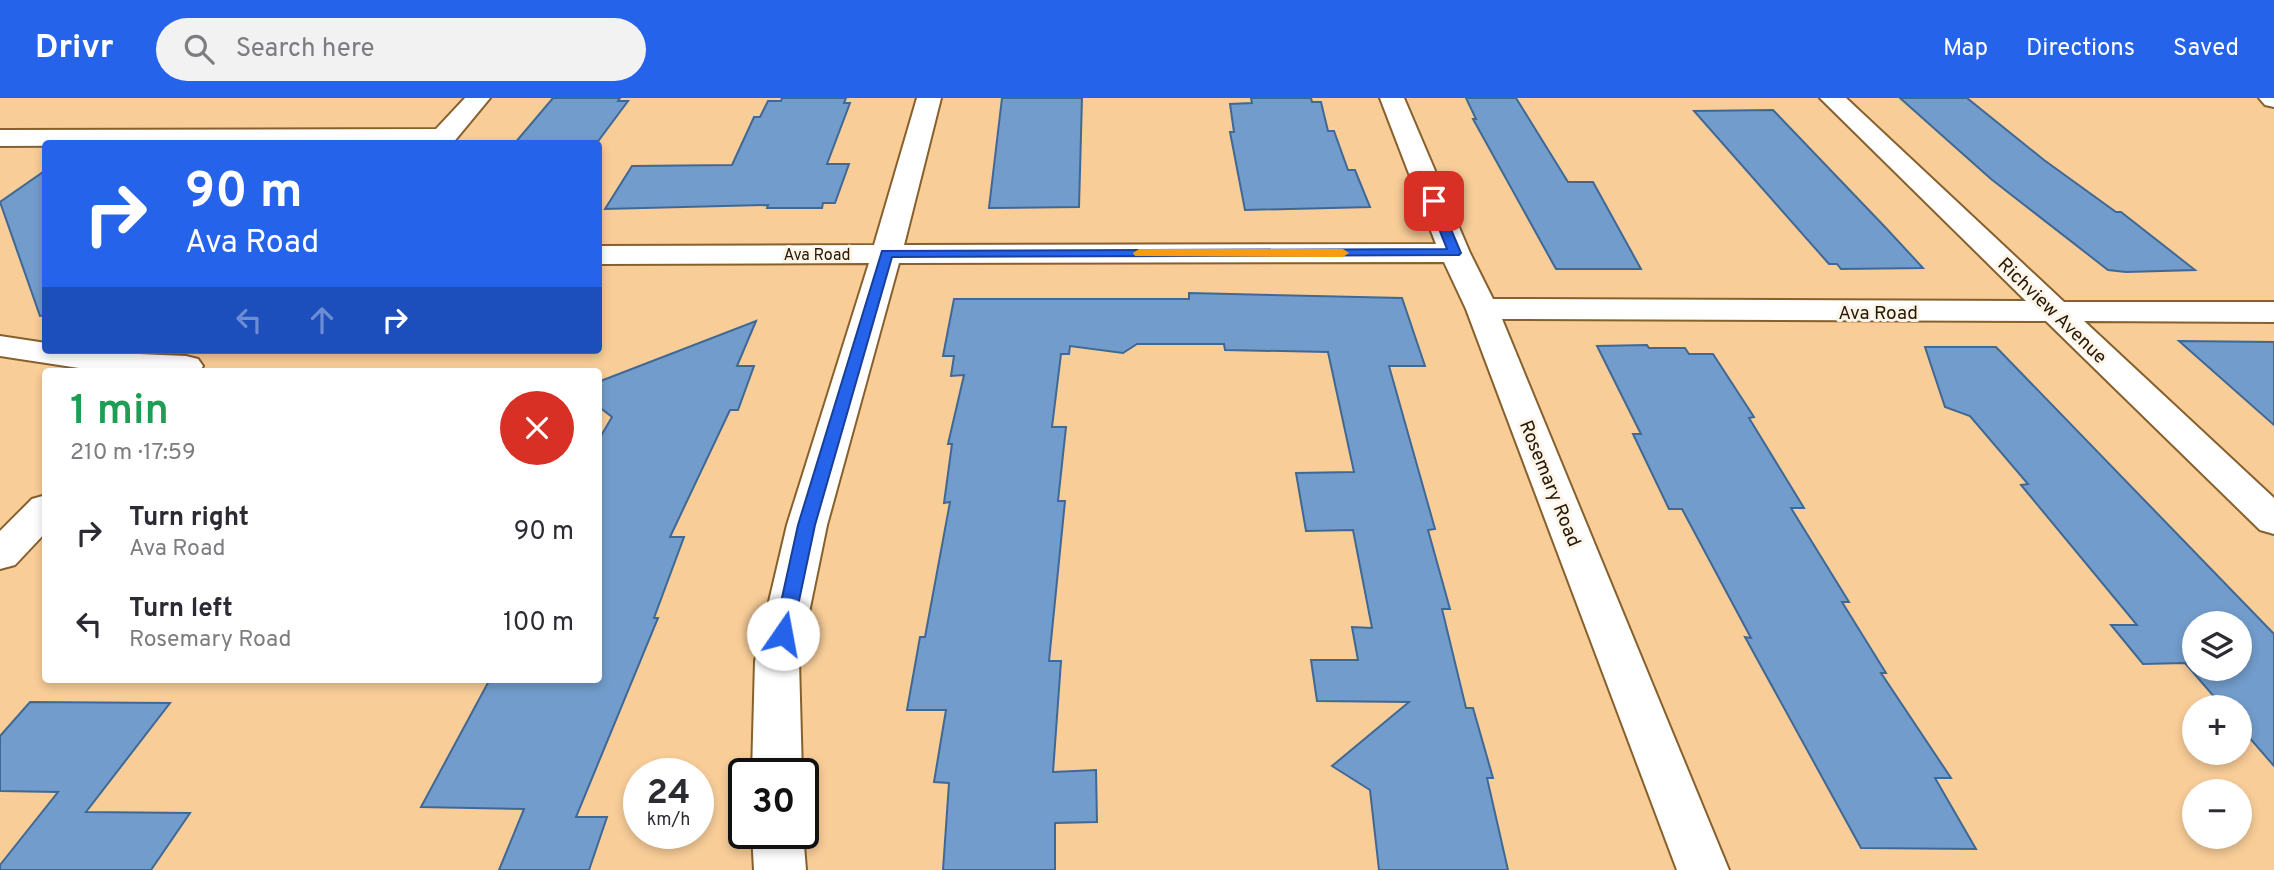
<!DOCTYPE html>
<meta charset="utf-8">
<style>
:root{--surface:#fff;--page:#f2f2f3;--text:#2b2b33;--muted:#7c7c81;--accent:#2563eb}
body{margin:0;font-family:Overpass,sans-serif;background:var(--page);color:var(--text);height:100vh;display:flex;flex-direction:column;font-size:26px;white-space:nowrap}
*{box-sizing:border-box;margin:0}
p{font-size:23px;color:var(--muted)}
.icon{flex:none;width:38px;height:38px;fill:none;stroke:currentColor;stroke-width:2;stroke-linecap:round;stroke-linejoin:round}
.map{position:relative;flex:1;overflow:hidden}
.side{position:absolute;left:42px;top:270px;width:560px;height:315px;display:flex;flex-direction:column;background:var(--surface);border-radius:7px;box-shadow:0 4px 10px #0003}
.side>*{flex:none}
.top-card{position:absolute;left:42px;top:42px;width:560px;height:214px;border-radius:7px;box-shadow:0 4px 10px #0003;background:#2563eb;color:#fff;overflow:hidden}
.controls{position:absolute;left:2182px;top:513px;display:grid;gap:14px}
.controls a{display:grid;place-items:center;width:70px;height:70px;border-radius:50%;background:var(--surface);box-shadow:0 4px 10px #0003;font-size:35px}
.speed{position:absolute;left:623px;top:660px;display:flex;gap:14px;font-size:35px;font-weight:700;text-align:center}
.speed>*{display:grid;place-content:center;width:91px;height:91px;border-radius:50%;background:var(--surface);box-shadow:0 4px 10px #0003;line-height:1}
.speed small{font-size:18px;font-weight:400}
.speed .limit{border:4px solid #111;border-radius:10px;background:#fff;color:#111}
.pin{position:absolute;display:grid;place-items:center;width:60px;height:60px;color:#fff;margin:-30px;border-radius:14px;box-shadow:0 4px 10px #0006}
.me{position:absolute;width:77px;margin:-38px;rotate:12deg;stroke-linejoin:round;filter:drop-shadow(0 0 5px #0008)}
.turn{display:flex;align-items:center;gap:24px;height:147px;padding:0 28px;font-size:32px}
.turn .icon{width:91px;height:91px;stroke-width:2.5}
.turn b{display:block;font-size:49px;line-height:60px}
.lanes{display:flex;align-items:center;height:66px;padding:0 28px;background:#0003;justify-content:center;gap:35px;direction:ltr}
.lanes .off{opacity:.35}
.round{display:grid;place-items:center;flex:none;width:74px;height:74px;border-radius:37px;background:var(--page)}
.headline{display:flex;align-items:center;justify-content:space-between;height:119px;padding:0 28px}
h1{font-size:42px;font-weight:600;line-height:52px;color:#1e9e55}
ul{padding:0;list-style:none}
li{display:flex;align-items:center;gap:21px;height:91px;padding:0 28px}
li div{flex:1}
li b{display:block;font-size:26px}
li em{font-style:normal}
header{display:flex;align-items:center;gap:42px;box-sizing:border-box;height:98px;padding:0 35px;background:var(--accent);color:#fff}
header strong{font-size:33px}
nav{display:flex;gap:38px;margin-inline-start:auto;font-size:24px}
.search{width:490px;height:63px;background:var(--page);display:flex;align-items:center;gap:18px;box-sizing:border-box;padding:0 24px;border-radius:38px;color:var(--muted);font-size:26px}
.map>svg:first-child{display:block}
.building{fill:#729ccb;stroke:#406894;stroke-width:2;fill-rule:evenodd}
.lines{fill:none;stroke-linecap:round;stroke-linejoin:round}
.minor-casing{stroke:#86602d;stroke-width:4}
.secondary-casing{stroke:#86602d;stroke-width:4}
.minor{fill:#fff;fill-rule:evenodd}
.secondary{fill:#fff;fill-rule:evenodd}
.route{fill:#2563eb;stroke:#184099;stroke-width:2}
.slow{fill:#f59e0b}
.labels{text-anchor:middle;stroke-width:6;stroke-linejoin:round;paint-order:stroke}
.far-street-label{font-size:16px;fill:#281804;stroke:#fdf5ea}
.street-label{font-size:19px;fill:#281804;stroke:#fdf5ea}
</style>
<header>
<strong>Drivr</strong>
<div class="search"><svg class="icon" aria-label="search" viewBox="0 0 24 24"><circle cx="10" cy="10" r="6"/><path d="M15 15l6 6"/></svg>Search here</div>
<nav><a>Map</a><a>Directions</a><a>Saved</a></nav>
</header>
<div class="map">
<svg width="2274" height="772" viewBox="0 0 2274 772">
<rect width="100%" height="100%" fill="#f8cd98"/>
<path class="building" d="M 553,0 L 620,0 L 618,3 L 628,3 L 596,46 L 514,46 Z
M 782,0 L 846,0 L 844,5 L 850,5 L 827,66 L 849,66 L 835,105 L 823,105 L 822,110 L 767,110 L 768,107 L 605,111 L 632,68 L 732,67 L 754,19 L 760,19 L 768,3 L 781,3 Z
M 1002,0 L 1082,0 L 1079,109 L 989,110 Z
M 1251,0 L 1311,0 L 1312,4 L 1321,4 L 1328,33 L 1334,33 L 1348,72 L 1355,72 L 1370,109 L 1245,112 L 1230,34 L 1234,34 L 1230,6 L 1252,5 Z
M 1466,0 L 1516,0 L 1568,84 L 1593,84 L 1641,171 L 1556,171 L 1473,21 L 1476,21 Z
M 1900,0 L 1967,0 L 2044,62 L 2116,114 L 2121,114 L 2195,172 L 2126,174 L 2108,172 L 1991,81 Z
M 1773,12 L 1885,129 L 1923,170 L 1841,171 L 1837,166 L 1829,166 L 1694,13 Z
M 46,72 L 46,217 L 40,218 L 0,104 Z
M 1189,195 L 1402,200 L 1425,268 L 1389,268 L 1435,431 L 1428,432 L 1450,511 L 1442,511 L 1466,610 L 1473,610 L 1493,680 L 1487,680 L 1508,772 L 1379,772 L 1370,692 L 1332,668 L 1409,604 L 1317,603 L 1311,562 L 1358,562 L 1352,529 L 1372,530 L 1353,432 L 1306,433 L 1296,375 L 1354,374 L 1328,254 L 1225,252 L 1224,246 L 1137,246 L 1123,255 L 1070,248 L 1069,256 L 1061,256 L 1052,329 L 1066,329 L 1058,403 L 1065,403 L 1049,563 L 1061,563 L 1053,674 L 1096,672 L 1097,724 L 1055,725 L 1055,772 L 943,772 L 949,685 L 934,684 L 946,612 L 907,612 L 920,539 L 925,539 L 950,404 L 944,405 L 952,346 L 948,346 L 964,277 L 951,278 L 954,258 L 943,258 L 954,201 L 1189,201 Z
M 756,223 L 737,268 L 754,268 L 738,312 L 730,312 L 670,439 L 684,439 L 654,520 L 658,520 L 576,719 L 607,719 L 589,772 L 499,772 L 524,711 L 421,709 L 490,581 L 598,581 L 598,343 L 612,319 L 598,308 L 598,284 Z
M 2179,243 L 2274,244 L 2274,327 Z
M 1647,247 L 1649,250 L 1685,250 L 1689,256 L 1713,256 L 1754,319 L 1749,320 L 1804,410 L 1791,410 L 1849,504 L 1842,504 L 1886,575 L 1881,575 L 1951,680 L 1935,680 L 1976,751 L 1861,750 L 1745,539 L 1751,540 L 1682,411 L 1669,411 L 1633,336 L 1641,336 L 1597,248 Z
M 1925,249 L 1996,249 L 2274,536 L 2274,668 L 2240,629 L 2240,609 L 2223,609 L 2185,565 L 2143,566 L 2111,527 L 2137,527 L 2021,387 L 2028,386 L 1970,318 L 1945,309 ZM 2194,525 L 2240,525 L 2240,570 L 2194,570 Z
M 30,604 L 170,605 L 86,714 L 190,715 L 151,772 L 0,772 L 0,767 L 58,694 L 0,693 L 0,638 Z"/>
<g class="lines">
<g class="minor-casing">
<path id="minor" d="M 465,0 L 490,0 L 452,46 L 0,48 L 0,32 L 436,31 Z
M 917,0 L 941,0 L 904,147 L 1436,146 L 1380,0 L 1404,0 L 1470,155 L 1493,201 L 2026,203 L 1820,0 L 1846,0 L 2064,204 L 2274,204 L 2274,224 L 2084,223 L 2274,400 L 2274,436 L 2260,432 L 2046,223 L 1502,221 L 1729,772 L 1677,772 L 1466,211 L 1444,164 L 899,165 L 827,427 L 799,563 L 802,676 L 752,676 L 755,563 L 787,427 L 869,165 L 598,166 L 598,148 L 874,147 Z
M 0,238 L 46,245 L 46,252 L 186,258 L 198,261 L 203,268 L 200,273 L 92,272 L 0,258 Z
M 46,397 L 46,434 L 15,467 L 0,471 L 0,433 L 32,401 Z
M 752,735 L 803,734 L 806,772 L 754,772 Z"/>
</g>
<g class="secondary-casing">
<path id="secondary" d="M 2259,0 L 2274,0 L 2274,9 L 2265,7 Z"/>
</g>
<use href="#minor" class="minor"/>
<use href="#secondary" class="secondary"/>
</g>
<path class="route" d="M 1434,100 L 1439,103 L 1461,155 L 1459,157 L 892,159 L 815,427 L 792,536 L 783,542 L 777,540 L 774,536 L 798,427 L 882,153 L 1447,151 L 1428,103 Z"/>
<path class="slow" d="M 1139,151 L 1343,151 L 1349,155 L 1343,159 L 1135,158 L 1133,155 Z"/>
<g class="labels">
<g class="far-street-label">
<text x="817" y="162">Ava Road</text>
</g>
<g class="street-label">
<text transform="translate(2053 212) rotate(44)" y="7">Richview Avenue</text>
<text x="1878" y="221">Ava Road</text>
<text transform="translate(1551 385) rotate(68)" y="7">Rosemary Road</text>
</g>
</g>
</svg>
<div class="controls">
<a><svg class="icon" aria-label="layers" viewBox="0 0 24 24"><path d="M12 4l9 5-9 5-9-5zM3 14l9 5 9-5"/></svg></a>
<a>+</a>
<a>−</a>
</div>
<div class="speed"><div>24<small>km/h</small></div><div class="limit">30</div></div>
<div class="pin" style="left:1434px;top:103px;background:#d93025"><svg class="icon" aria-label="arrive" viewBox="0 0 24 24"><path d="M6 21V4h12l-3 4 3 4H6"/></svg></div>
<svg class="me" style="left:783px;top:536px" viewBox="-20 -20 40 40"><circle r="19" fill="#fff"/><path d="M0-13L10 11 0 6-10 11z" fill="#2563eb"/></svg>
<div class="top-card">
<div class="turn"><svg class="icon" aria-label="right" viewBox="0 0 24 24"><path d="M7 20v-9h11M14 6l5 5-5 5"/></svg><div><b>90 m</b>Ava Road</div></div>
<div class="lanes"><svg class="icon off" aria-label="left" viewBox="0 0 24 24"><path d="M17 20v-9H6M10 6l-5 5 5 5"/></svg><svg class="icon off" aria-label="ahead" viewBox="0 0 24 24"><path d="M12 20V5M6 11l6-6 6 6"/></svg><svg class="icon" aria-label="right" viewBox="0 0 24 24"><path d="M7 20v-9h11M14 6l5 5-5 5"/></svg></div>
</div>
<section class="side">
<div class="headline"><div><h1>1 min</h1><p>210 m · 17:59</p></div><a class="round" style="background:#d93025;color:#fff"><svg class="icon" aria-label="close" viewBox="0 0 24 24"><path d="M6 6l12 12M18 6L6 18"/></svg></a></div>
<ul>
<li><svg class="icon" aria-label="right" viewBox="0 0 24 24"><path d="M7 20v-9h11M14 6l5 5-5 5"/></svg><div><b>Turn right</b><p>Ava Road</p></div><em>90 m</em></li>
<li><svg class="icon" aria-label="left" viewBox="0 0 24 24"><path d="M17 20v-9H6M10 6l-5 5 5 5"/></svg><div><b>Turn left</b><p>Rosemary Road</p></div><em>100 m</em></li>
</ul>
</section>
</div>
